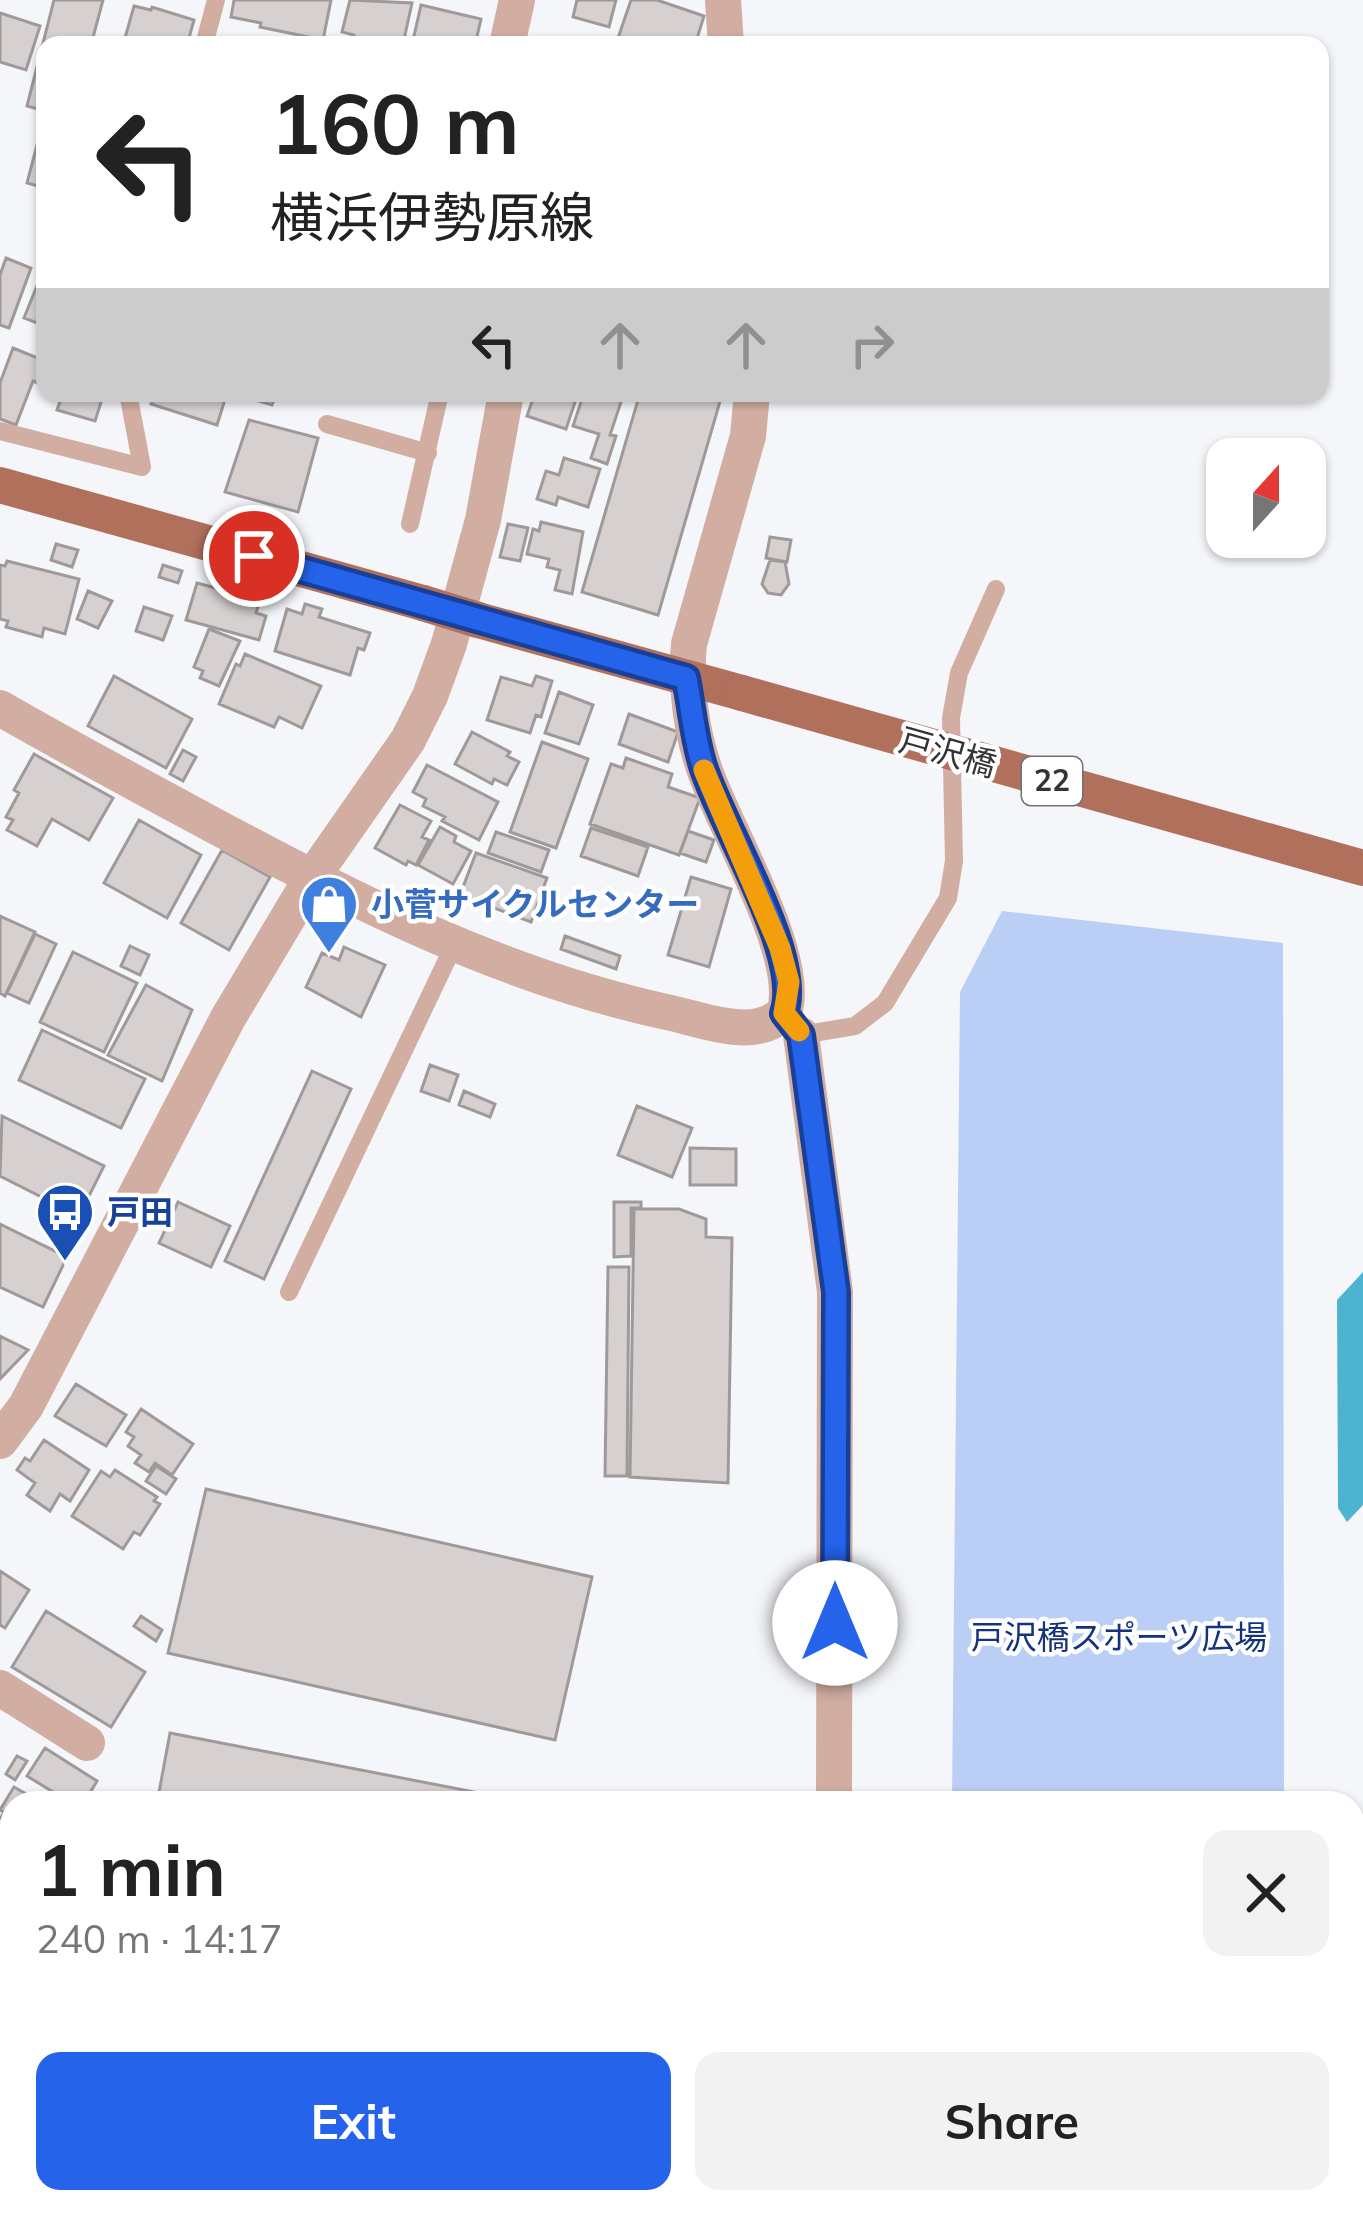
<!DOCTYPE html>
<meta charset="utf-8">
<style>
:root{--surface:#fff;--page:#f2f2f2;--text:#222;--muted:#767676;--accent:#2563eb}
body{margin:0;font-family:Mulish,"Noto Sans JP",sans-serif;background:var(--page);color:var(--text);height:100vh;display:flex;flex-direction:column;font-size:45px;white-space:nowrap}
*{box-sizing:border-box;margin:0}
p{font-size:39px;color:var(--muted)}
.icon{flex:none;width:66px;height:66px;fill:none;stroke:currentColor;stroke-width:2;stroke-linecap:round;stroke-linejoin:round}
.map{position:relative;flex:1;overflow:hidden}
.panel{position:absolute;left:0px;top:1791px;width:1365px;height:423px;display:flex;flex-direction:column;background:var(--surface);border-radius:36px 36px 0 0;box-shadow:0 3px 9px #0004}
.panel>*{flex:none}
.guide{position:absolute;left:36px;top:36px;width:1293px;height:366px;border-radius:24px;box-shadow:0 3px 9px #0004;background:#fff;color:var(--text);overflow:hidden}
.needle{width:78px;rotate:21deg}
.buttons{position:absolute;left:1206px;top:438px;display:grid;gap:24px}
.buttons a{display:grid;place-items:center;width:120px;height:120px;border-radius:24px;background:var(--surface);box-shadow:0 3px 9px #0004;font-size:60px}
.pin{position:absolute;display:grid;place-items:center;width:102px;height:102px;color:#fff;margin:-51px;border:6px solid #fff;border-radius:50%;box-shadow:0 3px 12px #0007}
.me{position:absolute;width:132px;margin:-66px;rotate:0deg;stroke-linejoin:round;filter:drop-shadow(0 0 9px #0008)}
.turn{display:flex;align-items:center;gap:42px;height:252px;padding:0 36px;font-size:54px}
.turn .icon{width:156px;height:156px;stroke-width:2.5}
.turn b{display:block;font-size:84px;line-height:102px}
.lanes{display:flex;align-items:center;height:114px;padding:0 36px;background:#0003;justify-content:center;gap:60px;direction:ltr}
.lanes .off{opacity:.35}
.round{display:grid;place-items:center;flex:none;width:126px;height:126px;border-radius:24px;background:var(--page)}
.summary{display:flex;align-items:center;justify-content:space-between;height:204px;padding:0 36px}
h1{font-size:72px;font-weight:700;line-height:90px}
.button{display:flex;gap:24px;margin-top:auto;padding:24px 36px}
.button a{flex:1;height:138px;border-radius:24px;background:var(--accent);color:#fff;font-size:48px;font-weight:700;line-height:138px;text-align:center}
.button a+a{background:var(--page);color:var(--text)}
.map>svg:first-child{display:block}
.green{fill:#bacef6}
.water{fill:#4eb3d0}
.building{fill:#d6d1d0;stroke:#9f9a99;stroke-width:3}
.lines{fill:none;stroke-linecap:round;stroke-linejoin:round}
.service{stroke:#d2aea2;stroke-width:18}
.minor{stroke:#d2aea2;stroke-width:36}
.tertiary{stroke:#d2aea2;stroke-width:36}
.primary{stroke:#b0705b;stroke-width:36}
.primary-bridge{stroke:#b0705b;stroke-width:36}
.route-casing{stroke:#184099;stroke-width:30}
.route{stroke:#2563eb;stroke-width:21}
.slow{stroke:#f59e0b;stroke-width:21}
.labels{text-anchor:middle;stroke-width:9;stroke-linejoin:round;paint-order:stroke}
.shield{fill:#fff;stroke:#707172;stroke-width:3}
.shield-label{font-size:30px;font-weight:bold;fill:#333435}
.street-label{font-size:33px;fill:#333435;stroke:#fff}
.shop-label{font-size:33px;font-weight:bold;fill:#366cbe;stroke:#fff;text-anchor:start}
.transit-label{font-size:33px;font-weight:bold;fill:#164399;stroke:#fff;text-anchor:start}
.park-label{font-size:33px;fill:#15337d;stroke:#fff}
</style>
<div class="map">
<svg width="1363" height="2213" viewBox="0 0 1363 2213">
<rect width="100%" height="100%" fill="#f4f6fa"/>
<path class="green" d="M 1002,911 L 1283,943 L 1284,1803 L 952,1803 L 960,992 Z
M 948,2202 L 1284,2202 L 1284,2213 L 947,2213 Z"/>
<path class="water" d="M 1363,1272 L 1363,1505 L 1347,1522 L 1338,1508 L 1337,1300 Z"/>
<path class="building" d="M 54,0 L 103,0 L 91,45 L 45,45 L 45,111 L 27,106 Z
M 234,0 L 331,0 L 323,40 L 260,27 L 261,23 L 231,17 Z
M 350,0 L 412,3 L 403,44 L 375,45 L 353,40 L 354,35 L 342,32 Z
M 577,0 L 616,0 L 609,27 L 573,17 Z
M 631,0 L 657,0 L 704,16 L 695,45 L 630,45 L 617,41 Z
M 421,5 L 481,19 L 475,45 L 412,45 Z
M 134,6 L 151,10 L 152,7 L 194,20 L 187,45 L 123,45 Z
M 0,13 L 40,26 L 26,70 L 0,62 Z
M 38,141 L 45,143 L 45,188 L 27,183 Z
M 6,258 L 31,268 L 9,328 L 0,325 L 0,275 Z
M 45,266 L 45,326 L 24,318 Z
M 13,348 L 45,361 L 45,386 L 33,381 L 16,425 L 0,419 L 0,383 Z
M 63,393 L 104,393 L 95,421 L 57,410 Z
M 155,393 L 227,393 L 217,425 L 151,404 Z
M 250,393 L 276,393 L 272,405 L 248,398 Z
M 535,393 L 578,393 L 566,429 L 527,416 Z
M 584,393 L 604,393 L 622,399 L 610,435 L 616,436 L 607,464 L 591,458 L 599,434 L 573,426 Z
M 640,393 L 705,393 L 721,398 L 658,615 L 582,592 Z
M 249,420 L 318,438 L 298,512 L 225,492 Z
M 564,458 L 600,469 L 588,507 L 558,497 L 556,505 L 537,499 L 546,471 L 559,475 Z
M 541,522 L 583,532 L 572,594 L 555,590 L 560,570 L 547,567 L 549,559 L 527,554 L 533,529 L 539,531 Z
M 508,524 L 528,528 L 520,561 L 500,557 Z
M 770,537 L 791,540 L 787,562 L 766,558 Z
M 56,544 L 78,550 L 72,567 L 51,560 Z
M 770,560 L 785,562 L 789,584 L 781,595 L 768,593 L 762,584 Z
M 7,561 L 79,579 L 65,634 L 44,628 L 42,637 L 6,627 L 8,621 L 0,619 L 0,565 L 5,566 Z
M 163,565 L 182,571 L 178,583 L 159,577 Z
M 197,583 L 260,600 L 256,613 L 266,616 L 259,640 L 186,620 Z
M 88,591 L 112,601 L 98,628 L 77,619 Z
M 305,604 L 322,609 L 319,617 L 370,633 L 364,650 L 358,648 L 350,675 L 275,651 L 287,609 L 302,614 Z
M 144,607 L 172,616 L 163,640 L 136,631 Z
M 209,629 L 240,641 L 219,686 L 200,678 L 203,671 L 194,667 Z
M 245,654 L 321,686 L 302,728 L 279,717 L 274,727 L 219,704 L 236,664 L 240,666 Z
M 114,676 L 192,719 L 166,768 L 88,726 Z
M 536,676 L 552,681 L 541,717 L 536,715 L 530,733 L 487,720 L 501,677 L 532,686 Z
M 559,692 L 593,705 L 579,744 L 545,733 Z
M 629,714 L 678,732 L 668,762 L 619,744 Z
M 472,732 L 510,752 L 507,756 L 519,762 L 507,785 L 494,779 L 492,784 L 455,764 Z
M 542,742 L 588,759 L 556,848 L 510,832 Z
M 183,750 L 196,757 L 183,781 L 170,774 Z
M 34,754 L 113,798 L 89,840 L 52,819 L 37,846 L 7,830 L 13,820 L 6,817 L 19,793 L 14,790 Z
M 626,758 L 672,774 L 668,787 L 700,798 L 679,855 L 590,824 L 611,764 L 623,768 Z
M 427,765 L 498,802 L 479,840 L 442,821 L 445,817 L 423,806 L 426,799 L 413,792 Z
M 400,805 L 431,821 L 422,837 L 429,840 L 416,865 L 408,861 L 406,865 L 375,848 Z
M 139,820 L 201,855 L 167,918 L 104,883 Z
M 440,827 L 456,836 L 454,842 L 471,851 L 453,884 L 418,865 Z
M 591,828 L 648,847 L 638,876 L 581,856 Z
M 688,831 L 714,840 L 706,862 L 680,853 Z
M 496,832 L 549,850 L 541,872 L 488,853 Z
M 222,850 L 270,877 L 229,950 L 181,923 Z
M 476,853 L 547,878 L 531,922 L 460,895 Z
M 691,877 L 731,889 L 709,967 L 668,955 Z
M 0,916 L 35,932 L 5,996 L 0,993 Z
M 35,934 L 56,944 L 29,1003 L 7,993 Z
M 565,936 L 620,956 L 616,969 L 561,949 Z
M 130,946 L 149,955 L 140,975 L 121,966 Z
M 344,947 L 385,965 L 361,1017 L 306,987 L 322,953 L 339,960 Z
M 73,952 L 137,983 L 104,1052 L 40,1022 Z
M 146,985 L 192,1010 L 162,1081 L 108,1055 Z
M 42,1030 L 145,1079 L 121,1128 L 19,1080 Z
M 430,1065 L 458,1075 L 449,1101 L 421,1091 Z
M 312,1071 L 351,1089 L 264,1279 L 225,1261 Z
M 464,1091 L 495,1104 L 490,1117 L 459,1105 Z
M 637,1106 L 692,1128 L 672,1177 L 618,1155 Z
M 2,1116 L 104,1166 L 79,1216 L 0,1176 Z
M 690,1148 L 736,1149 L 736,1185 L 690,1185 Z
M 178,1202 L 230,1226 L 211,1267 L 159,1243 Z
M 614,1202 L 641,1202 L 641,1208 L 631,1208 L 631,1256 L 614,1257 Z
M 634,1209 L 679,1209 L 706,1219 L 706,1237 L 732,1238 L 728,1483 L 630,1477 Z
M 0,1224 L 67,1257 L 43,1307 L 0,1287 Z
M 608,1267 L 629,1267 L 627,1476 L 605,1476 Z
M 0,1336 L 28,1350 L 0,1379 Z
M 76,1384 L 126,1415 L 106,1446 L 55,1416 Z
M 141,1409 L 193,1444 L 172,1475 L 155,1463 L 149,1472 L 135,1463 L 141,1455 L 128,1446 L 134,1437 L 126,1432 Z
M 44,1440 L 89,1470 L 70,1501 L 60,1494 L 50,1511 L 27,1495 L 35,1483 L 17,1470 L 25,1458 L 30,1461 Z
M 156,1466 L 176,1479 L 166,1494 L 146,1481 Z
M 115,1470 L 157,1497 L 154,1501 L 160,1504 L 140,1535 L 134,1532 L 123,1549 L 72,1516 L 101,1471 L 110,1477 Z
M 206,1489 L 592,1577 L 555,1740 L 168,1653 Z
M 0,1571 L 29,1590 L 5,1628 L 0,1625 Z
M 46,1611 L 145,1672 L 111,1727 L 12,1667 Z
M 141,1616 L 162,1630 L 156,1641 L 134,1626 Z
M 170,1733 L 531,1803 L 157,1803 Z
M 45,1748 L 97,1781 L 84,1803 L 71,1803 L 27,1776 Z
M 17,1756 L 27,1761 L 15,1780 L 6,1774 Z
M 14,1787 L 42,1803 L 12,1803 L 12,1824 L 1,1818 L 4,1812 L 0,1810 Z
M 0,2115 L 12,2118 L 12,2147 L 0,2145 Z
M 0,2147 L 12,2149 L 12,2202 L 296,2202 L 352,2213 L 0,2213 Z
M 381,2202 L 443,2202 L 441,2213 L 379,2213 Z
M 450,2202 L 472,2202 L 469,2213 L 447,2213 Z
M 505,2202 L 676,2202 L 674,2213 L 503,2213 Z
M 701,2202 L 734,2202 L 733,2213 L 701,2213 Z"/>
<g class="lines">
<path class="service" d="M 204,45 L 216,0
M 327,424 L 428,453
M 0,431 L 142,467 L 128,393
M 410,524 L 440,393
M 798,1031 L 801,1035 L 855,1026 L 885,1003 L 948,898 L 954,861 L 951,718 L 959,673 L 996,589
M 289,1292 L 454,945"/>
<path class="minor" d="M 723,0 L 726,45
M 0,708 C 66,746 133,782 200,818 C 351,900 503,977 671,1013 C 707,1021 754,1041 784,1013
M 801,1035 L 835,1292 L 834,1803
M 0,1688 L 87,1743
M 830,2213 L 830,2202"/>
<path class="tertiary" d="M 507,45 L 517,0
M 752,393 L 748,436 L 689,644 C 685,685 691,731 705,771 C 725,829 803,958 784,1013
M 0,1441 L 26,1406 L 228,1018 L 311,879 L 408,740 L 430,696 L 449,644 L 483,520 L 506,393"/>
<path class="primary" d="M 0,485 L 423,603
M 478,620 L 742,693"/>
<path class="primary-bridge" d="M 423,603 L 478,620
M 742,693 L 1363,868"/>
</g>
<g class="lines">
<g class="route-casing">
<path id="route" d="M 254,556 L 686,678 C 692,708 694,740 704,769 C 723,828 804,957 784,1013 L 801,1035 L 836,1292 L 835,1623"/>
</g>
<use href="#route" class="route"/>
<path class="slow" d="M 704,770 L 780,948 L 789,982 L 784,1013 L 799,1031"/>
</g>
<defs>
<g id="shop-pin" transform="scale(3)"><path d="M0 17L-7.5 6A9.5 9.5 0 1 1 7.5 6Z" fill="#3f7fe0" stroke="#fff"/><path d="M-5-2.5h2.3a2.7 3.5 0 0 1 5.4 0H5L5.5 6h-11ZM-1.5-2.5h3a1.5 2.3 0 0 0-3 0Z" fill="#fff"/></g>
<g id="bus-pin" transform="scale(3)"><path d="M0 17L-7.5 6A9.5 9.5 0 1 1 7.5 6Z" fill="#1a4fb4" stroke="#fff"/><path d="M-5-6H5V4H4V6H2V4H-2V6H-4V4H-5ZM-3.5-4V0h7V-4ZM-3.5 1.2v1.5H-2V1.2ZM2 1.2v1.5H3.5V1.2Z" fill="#fff"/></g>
</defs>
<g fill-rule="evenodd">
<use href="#shop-pin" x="329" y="904"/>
<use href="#bus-pin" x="65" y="1212"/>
</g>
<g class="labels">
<rect class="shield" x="1022" y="757" width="60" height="48" rx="9"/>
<g class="shield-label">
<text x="1052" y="791">22</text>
</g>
<g class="street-label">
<text transform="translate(948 752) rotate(16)" y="12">戸沢橋</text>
</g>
<g class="shop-label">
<text x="371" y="916">小菅サイクルセンター</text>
</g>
<g class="transit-label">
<text x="107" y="1224">戸田</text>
</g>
<g class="park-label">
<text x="1119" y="1649">戸沢橋スポーツ広場</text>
</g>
</g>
</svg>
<div class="buttons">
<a><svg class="needle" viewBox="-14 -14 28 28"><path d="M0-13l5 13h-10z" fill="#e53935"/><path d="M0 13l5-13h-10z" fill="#767676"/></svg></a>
</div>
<div class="pin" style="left:254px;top:556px;background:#d93025"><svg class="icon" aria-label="arrive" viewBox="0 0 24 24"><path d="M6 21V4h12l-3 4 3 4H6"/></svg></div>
<svg class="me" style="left:835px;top:1623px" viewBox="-20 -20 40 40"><circle r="19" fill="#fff"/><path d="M0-13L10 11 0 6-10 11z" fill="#2563eb"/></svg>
<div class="guide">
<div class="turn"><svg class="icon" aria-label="left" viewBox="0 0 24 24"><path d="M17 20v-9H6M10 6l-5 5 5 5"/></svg><div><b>160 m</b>横浜伊勢原線</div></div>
<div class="lanes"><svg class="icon" aria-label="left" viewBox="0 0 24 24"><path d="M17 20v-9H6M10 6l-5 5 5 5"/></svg><svg class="icon off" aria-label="ahead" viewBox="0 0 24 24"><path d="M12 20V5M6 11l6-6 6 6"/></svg><svg class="icon off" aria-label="ahead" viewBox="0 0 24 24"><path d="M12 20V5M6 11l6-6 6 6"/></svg><svg class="icon off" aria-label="right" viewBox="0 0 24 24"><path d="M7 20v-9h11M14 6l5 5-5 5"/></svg></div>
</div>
<section class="panel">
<div class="summary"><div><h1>1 min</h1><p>240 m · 14:17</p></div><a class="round"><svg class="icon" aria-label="close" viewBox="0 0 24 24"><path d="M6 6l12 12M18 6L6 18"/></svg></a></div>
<div class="button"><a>Exit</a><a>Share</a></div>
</section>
</div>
